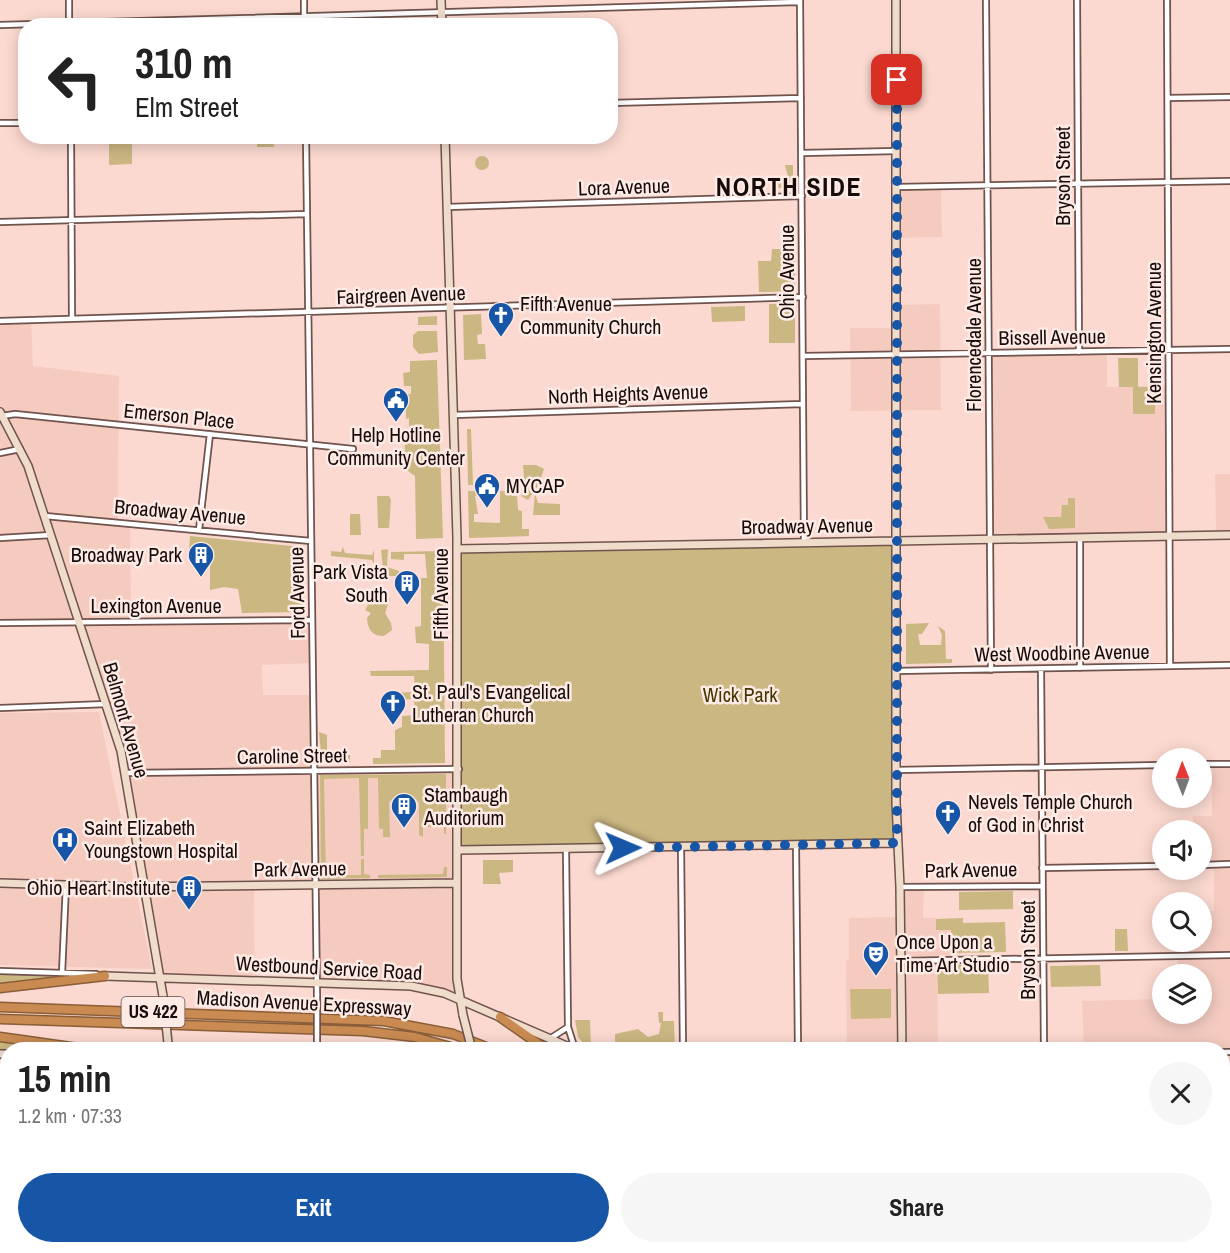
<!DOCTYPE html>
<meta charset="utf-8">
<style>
:root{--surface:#fff;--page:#f6f6f6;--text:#222;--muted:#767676;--accent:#1755a6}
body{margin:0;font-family:"Archivo Narrow",sans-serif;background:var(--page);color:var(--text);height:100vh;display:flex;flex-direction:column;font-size:22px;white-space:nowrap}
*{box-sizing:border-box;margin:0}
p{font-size:20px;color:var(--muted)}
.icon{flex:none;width:33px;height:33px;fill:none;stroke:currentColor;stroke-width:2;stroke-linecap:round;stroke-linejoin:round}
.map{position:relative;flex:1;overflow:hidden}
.details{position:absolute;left:0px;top:1042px;width:1230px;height:212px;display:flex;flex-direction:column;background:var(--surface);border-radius:24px 24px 0 0;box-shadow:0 3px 15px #0003}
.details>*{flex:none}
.top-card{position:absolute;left:18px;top:18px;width:600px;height:126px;border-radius:24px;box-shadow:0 3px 15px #0003;background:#fff;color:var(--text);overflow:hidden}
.needle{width:39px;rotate:359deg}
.tools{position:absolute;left:1152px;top:748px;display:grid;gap:12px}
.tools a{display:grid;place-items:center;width:60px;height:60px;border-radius:50%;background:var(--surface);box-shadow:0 3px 15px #0003;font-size:30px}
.pin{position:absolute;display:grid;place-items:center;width:51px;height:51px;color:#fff;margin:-26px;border-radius:12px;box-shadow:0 3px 9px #0006}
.me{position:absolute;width:66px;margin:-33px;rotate:89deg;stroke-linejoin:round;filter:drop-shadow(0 0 4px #0008)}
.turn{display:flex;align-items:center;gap:21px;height:126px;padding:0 18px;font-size:27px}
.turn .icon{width:78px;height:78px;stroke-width:2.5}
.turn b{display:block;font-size:42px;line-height:51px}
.round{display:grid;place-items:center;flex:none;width:63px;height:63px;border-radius:32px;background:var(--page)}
.head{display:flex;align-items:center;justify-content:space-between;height:102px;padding:0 18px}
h1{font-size:36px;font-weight:800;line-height:45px}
.button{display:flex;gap:12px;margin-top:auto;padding:12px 18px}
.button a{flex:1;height:69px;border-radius:36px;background:var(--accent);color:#fff;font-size:24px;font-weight:800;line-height:69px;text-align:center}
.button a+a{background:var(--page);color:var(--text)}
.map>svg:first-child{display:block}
.built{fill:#f5cbc0}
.green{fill:#cbb782}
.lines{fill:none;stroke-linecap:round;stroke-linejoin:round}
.street-casing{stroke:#6f534c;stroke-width:8}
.secondary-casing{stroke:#6f534c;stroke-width:10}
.highway-casing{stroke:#8a5e38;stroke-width:11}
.street{stroke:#fff;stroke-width:4.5}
.secondary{stroke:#efdccb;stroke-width:7}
.highway{stroke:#c98b52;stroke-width:8}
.street-bridge-casing{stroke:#6f534c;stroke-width:8;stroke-linecap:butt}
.secondary-bridge-casing{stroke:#6f534c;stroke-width:10;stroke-linecap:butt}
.street-bridge{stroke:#fff;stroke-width:4.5}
.secondary-bridge{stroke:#efdccb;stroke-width:7}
.route{stroke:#1755a6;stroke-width:10;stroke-dasharray:0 18}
.labels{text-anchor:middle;stroke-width:5;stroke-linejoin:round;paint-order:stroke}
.shield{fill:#feeae4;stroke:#5c4e4b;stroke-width:1.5}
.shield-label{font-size:18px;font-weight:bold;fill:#160b09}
.street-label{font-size:20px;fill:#160b09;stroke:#feeae4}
.poi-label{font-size:20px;fill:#160b09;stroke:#feeae4;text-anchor:start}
.park-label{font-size:20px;fill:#463600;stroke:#feeae4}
.district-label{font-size:26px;font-weight:bold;letter-spacing:1.5px;fill:#160b09;stroke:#feeae4}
</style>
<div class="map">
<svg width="1230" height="1253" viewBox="0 0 1230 1253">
<rect width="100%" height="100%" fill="#fbd9d0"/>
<path class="built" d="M 304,17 L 304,25 L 182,26 L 182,20 Z
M 897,187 L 941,187 L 942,237 L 897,238 Z
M 940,304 L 941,410 L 851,411 L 850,328 L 897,328 L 897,305 Z
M 31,320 L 33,366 L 119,376 L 118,522 L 130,524 L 131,621 L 312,620 L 312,663 L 262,665 L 263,695 L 313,695 L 314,771 L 459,769 L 460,999 L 411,986 L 316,981 L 315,886 L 254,886 L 255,979 L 160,976 L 126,773 L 79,621 L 0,623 L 0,321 Z
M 1107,351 L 1107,387 L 1169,386 L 1170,537 L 990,540 L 988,353 Z
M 1215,474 L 1230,474 L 1230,535 L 1216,536 Z
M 99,712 L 152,969 L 0,965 L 0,713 Z
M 1212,764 L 1230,764 L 1230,1253 L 1055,1253 L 1058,1246 L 1222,1246 L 1222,1050 L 1084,1050 L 1082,1001 L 1162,999 L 1162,1014 L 1202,1014 L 1202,975 L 1178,975 L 1178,942 L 1202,942 L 1202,911 L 1214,911 L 1214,865 L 1202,865 L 1202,831 L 1194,831 L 1193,816 L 1212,816 Z
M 900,887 L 924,887 L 923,918 L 936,918 L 936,930 L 951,930 L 951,961 L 937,961 L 938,1050 L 847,1050 L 846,960 L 849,960 L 849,918 L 900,917 Z
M 123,1246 L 968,1247 L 965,1253 L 123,1253 Z"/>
<path class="green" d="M 109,137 L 132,137 L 132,164 L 109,165 Z
M 257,137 L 273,137 L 274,147 L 257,147 Z
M475 163a7 7 0 1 1 14 0a7 7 0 1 1-14 0Z
M 785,165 L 793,165 L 793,188 L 774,188 L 774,180 L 788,177 Z
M 772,249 L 795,249 L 795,291 L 759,292 L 758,261 L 771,261 Z
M 769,304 L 795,304 L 795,343 L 769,343 Z
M 745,306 L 745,321 L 712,322 L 711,307 Z
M 481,314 L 482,334 L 477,335 L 478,344 L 485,344 L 486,359 L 464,360 L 463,315 Z
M 437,316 L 437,325 L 418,325 L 418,317 Z
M 418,331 L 437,331 L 438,352 L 419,354 L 413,347 L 413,335 Z
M 1118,358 L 1138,358 L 1138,387 L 1155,387 L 1155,414 L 1133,414 L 1133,387 L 1119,387 Z
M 437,360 L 443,538 L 416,539 L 415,476 L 404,468 L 405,441 L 409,441 L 409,418 L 406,419 L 406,404 L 394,404 L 394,394 L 411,394 L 411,386 L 404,386 L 403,373 L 410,372 L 410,361 Z
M 467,429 L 471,429 L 473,485 L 468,485 Z
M 523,465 L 536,465 L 544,469 L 538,486 L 528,500 L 521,496 L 525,491 Z
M 468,491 L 480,491 L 475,496 L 478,514 L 474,514 L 474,522 L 500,523 L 500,491 L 512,491 L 512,496 L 517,496 L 518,510 L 522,511 L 522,529 L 529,529 L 529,536 L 469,538 Z
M 535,493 L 538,503 L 560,504 L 560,515 L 533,515 Z
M 377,496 L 389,496 L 391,500 L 389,528 L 378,528 Z
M 1068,498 L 1075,498 L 1075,528 L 1049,529 L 1043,517 L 1061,517 L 1062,505 L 1068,505 Z
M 350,514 L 360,514 L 361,535 L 350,535 Z
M 190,536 L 302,547 L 303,612 L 242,613 L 238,589 L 224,587 L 210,590 L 210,555 L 200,550 L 189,550 Z
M 898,541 L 897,843 L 457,850 L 457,549 Z
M 343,547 L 345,553 L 372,555 L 374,550 L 374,564 L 372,560 L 331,556 L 331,551 L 341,552 Z
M 388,549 L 387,567 L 399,571 L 399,576 L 386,576 L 384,579 L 381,550 Z
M 443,551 L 445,763 L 373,764 L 373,758 L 381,758 L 381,750 L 395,750 L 395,730 L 402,727 L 402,716 L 415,715 L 414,699 L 392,700 L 394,717 L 390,717 L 389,696 L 392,693 L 415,692 L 414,676 L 371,676 L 370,671 L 429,670 L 429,644 L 416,643 L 415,627 L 421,626 L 421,578 L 427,578 L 425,554 L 404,554 L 404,560 L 391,559 L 391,552 Z
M 378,586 L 385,589 L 390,599 L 385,613 L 391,623 L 392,630 L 384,636 C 372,636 368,630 367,618 L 371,613 L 365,610 Z
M 929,623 L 922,634 L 918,634 L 920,645 L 941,645 L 942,635 L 938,626 L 945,631 L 946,659 L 952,659 L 952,663 L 906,664 L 906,624 Z
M 319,732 L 327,735 L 327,751 L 321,754 Z
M 350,755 L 350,763 L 329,763 L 329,756 Z
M 446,774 L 446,834 L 444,834 L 444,827 L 423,827 L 423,837 L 419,835 L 419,803 L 416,799 L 393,799 L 389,802 L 390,837 L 383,837 L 383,829 L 379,829 L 378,778 L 368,778 L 368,829 L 364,829 L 364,856 L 361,856 L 359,778 L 324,779 L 326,875 L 361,875 L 361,859 L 364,859 L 364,874 L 370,875 L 370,878 L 321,879 L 320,775 Z
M 483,860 L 513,860 L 513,872 L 499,873 L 501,884 L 483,884 Z
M 444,867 L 447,867 L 447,877 L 378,878 L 378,875 L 443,874 Z
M 1013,891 L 1013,909 L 959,910 L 959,892 Z
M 963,918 L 963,923 L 1005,922 L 1006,952 L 951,953 L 951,930 L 936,930 L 936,919 Z
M 1115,929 L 1127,929 L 1128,951 L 1115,951 Z
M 988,964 L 989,993 L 938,994 L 937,965 Z
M 1100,965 L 1101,986 L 1051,987 L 1050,966 Z
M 0,971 L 62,973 L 61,982 L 0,988 Z
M 850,989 L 891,989 L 891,1018 L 851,1019 Z
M 658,1012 L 663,1012 L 663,1021 L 674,1021 L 675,1050 L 611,1050 L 615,1044 L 615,1034 L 638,1029 L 648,1037 L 659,1034 L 661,1023 L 659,1023 Z
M 575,1020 L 590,1020 L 591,1049 L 594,1050 L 589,1050 L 578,1037 Z
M 0,1037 L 92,1050 L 8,1050 L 7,1054 L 0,1054 Z
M 328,1247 L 453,1247 L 453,1253 L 328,1253 Z
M 514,1247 L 687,1246 L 687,1253 L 514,1253 Z"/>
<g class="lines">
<g class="street-casing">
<path id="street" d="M 69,0 L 69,26
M 304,0 L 304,26
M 800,0 L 804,543
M 986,0 L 991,670
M 1077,0 L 1079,352
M 1167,0 L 1170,666
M 0,25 L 800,2
M 1168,98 L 1230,97
M 610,103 L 801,98
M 0,123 L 26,123
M 71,136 L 72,319
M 306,136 L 317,995
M 802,153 L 897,151
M 897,187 L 1230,181
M 447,207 L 802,196
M 0,222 L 307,214
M 0,321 L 803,297
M 803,356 L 1230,349
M 453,415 L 803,404
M 2,416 L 15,414 L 353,449
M 0,453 L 20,449
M 45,516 L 311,541
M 199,530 L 210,434
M 0,538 L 51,535
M 1080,538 L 1080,668
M 0,623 L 312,620
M 1041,669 L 1044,1050
M 895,671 L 1230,665
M 0,708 L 107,704
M 1202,764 L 1230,764
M 896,770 L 1162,765
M 126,773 L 459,769
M 796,845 L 798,1050
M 681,847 L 683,1050
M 566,849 L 568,1027 L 575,1049
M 1202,865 L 1230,864
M 1042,868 L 1162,866
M 900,887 L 1042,886
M 901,961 L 1230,955
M 0,971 L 96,974
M 62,973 L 66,885
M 551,1038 L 568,1027
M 1222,1052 L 1230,1052
M 0,1134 L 8,1134
M 0,1207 L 8,1207
M 320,1246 L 320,1253
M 52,1253 L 52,1246
M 965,1253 L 968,1246"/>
</g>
<g class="secondary-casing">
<path id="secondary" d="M 441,0 L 442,26
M 896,0 L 896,802 L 900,887 L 902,1050
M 445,136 L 457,538 L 457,979 L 463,1015
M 0,412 L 28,466 L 121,751 L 163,996
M 457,549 L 1230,535
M 457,850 L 897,843
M 0,883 L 129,887 L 457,883
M 105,976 L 411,986 L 444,993 L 576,1050
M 0,1054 L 8,1054
M 1222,1128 L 1230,1111
M 487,1246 L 487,1253
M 495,1246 L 495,1253
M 771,1246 L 783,1253
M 919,1246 L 931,1253
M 162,1253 L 162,1246
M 1155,1253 L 1158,1246"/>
</g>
<g class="highway-casing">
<path id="highway" d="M 0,988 L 105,976
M 0,1007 L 384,1021 L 453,1034 L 494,1050
M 500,1017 L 547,1050
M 0,1019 L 363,1031 L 415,1037 L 461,1050
M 0,1037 L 92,1050
M 827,1246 L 839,1253
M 857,1246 L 868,1253"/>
</g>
<use href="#street" class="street"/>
<use href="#secondary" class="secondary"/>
<use href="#highway" class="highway"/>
<g class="street-bridge-casing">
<path id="street-bridge" d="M 317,995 L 317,1047"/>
</g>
<g class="secondary-bridge-casing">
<path id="secondary-bridge" d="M 163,996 L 168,1043
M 463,1015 L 472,1050
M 827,1253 L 831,1246"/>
</g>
<use href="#street-bridge" class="street-bridge"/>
<use href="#secondary-bridge" class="secondary-bridge"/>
</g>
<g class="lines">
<path class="route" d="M 623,848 L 897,843 L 897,80"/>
</g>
<defs>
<g id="church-pin" transform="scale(1.35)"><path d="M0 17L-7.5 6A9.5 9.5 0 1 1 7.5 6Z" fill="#1755a6" stroke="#feeae4"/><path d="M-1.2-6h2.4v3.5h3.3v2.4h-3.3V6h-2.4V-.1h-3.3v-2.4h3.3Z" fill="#fff"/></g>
<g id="civic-pin" transform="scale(1.35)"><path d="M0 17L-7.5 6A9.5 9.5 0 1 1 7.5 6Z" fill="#1755a6" stroke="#feeae4"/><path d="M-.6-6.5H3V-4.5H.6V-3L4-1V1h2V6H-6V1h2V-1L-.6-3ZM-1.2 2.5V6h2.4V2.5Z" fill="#fff"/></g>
<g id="building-pin" transform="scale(1.35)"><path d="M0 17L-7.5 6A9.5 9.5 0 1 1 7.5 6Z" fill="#1755a6" stroke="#feeae4"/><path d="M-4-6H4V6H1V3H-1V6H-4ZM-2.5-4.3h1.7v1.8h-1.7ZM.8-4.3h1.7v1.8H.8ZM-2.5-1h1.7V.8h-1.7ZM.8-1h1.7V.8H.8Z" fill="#fff"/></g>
<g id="hospital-pin" transform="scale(1.35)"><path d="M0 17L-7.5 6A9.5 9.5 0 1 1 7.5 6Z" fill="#1755a6" stroke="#feeae4"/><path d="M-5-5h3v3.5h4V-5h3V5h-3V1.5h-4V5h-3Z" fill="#fff"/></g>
<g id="theatre-pin" transform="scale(1.35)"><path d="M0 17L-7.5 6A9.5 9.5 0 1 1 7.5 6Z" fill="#1755a6" stroke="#feeae4"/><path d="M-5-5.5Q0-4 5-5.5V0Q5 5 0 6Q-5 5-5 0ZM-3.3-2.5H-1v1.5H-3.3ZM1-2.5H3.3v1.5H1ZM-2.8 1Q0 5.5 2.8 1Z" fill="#fff"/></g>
</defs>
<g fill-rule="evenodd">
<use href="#church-pin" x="501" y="315"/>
<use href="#civic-pin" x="396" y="400"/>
<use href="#civic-pin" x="487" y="486"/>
<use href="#building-pin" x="201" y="555"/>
<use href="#building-pin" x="407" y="583"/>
<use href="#church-pin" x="393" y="703"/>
<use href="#building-pin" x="404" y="806"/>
<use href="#church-pin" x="948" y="813"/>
<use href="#hospital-pin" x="65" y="840"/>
<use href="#building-pin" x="189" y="888"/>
<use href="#theatre-pin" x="876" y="954"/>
</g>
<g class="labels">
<rect class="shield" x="121.5" y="997" width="63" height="30" rx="4.5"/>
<g class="shield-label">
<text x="153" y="1018">US 422</text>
</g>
<g class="street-label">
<text transform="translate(1063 176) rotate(-90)" y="7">Bryson Street</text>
<text transform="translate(624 187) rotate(-2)" y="7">Lora Avenue</text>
<text transform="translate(787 272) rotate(-90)" y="7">Ohio Avenue</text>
<text transform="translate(401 295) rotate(-2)" y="7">Fairgreen Avenue</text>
<text transform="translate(1154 333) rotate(-90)" y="7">Kensington Avenue</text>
<text transform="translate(974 335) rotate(-90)" y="7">Florencedale Avenue</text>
<text transform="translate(1052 337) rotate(-1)" y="7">Bissell Avenue</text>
<text transform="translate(628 394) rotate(-2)" y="7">North Heights Avenue</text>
<text transform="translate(179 416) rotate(6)" y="7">Emerson Place</text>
<text transform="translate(180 512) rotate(5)" y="7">Broadway Avenue</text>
<text transform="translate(807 526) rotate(-1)" y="7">Broadway Avenue</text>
<text transform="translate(297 593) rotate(-91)" y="7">Ford Avenue</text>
<text transform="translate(441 594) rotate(-90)" y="7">Fifth Avenue</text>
<text x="156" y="613">Lexington Avenue</text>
<text transform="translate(1062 653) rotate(-1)" y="7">West Woodbine Avenue</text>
<text transform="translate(126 720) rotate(74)" y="7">Belmont Avenue</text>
<text transform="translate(292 756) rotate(-1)" y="7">Caroline Street</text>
<text transform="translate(300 869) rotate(-1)" y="7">Park Avenue</text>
<text transform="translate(971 870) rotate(-1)" y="7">Park Avenue</text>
<text transform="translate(1028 950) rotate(-90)" y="7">Bryson Street</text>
<text transform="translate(329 968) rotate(3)" y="7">Westbound Service Road</text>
<text transform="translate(304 1003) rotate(3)" y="7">Madison Avenue Expressway</text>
</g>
<g class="poi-label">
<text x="520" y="311">Fifth Avenue<tspan x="520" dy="23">Community Church</tspan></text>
<text x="396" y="442" text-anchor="middle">Help Hotline<tspan x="396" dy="23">Community Center</tspan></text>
<text x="506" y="493">MYCAP</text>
<text x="182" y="562" text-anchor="end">Broadway Park</text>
<text x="388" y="579" text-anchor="end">Park Vista<tspan x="388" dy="23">South</tspan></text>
<text x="412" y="699">St. Paul's Evangelical<tspan x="412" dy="23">Lutheran Church</tspan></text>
<text x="424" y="802">Stambaugh<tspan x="424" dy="23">Auditorium</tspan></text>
<text x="968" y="809">Nevels Temple Church<tspan x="968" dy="23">of God in Christ</tspan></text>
<text x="84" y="835">Saint Elizabeth<tspan x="84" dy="23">Youngstown Hospital</tspan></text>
<text x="170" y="895" text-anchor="end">Ohio Heart Institute</text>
<text x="896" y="949">Once Upon a<tspan x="896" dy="23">Time Art Studio</tspan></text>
</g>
<g class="park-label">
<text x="740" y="702">Wick Park</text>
</g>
<g class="district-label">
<text x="789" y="196">NORTH SIDE</text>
</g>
</g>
</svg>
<div class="tools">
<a><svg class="needle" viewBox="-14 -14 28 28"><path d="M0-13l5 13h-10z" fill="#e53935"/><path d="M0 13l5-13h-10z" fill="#767676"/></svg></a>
<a><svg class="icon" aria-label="sound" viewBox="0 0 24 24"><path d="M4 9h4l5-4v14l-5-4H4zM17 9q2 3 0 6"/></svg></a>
<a><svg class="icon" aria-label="search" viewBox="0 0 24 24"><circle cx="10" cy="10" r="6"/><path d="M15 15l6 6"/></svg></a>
<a><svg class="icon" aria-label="layers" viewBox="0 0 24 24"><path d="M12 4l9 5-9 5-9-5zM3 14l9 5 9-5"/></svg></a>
</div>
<div class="pin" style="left:897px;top:80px;background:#d93025"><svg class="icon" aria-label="arrive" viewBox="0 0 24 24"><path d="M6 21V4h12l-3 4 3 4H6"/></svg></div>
<svg class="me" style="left:623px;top:848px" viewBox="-20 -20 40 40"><path d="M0-17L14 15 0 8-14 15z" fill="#1755a6" stroke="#fff" stroke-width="4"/></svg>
<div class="top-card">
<div class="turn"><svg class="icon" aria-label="left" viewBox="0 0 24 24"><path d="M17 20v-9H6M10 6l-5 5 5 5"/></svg><div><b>310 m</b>Elm Street</div></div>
</div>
<section class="details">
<div class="head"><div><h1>15 min</h1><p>1.2 km · 07:33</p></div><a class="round"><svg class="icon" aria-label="close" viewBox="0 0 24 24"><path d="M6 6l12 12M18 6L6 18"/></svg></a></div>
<div class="button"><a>Exit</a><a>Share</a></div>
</section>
</div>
